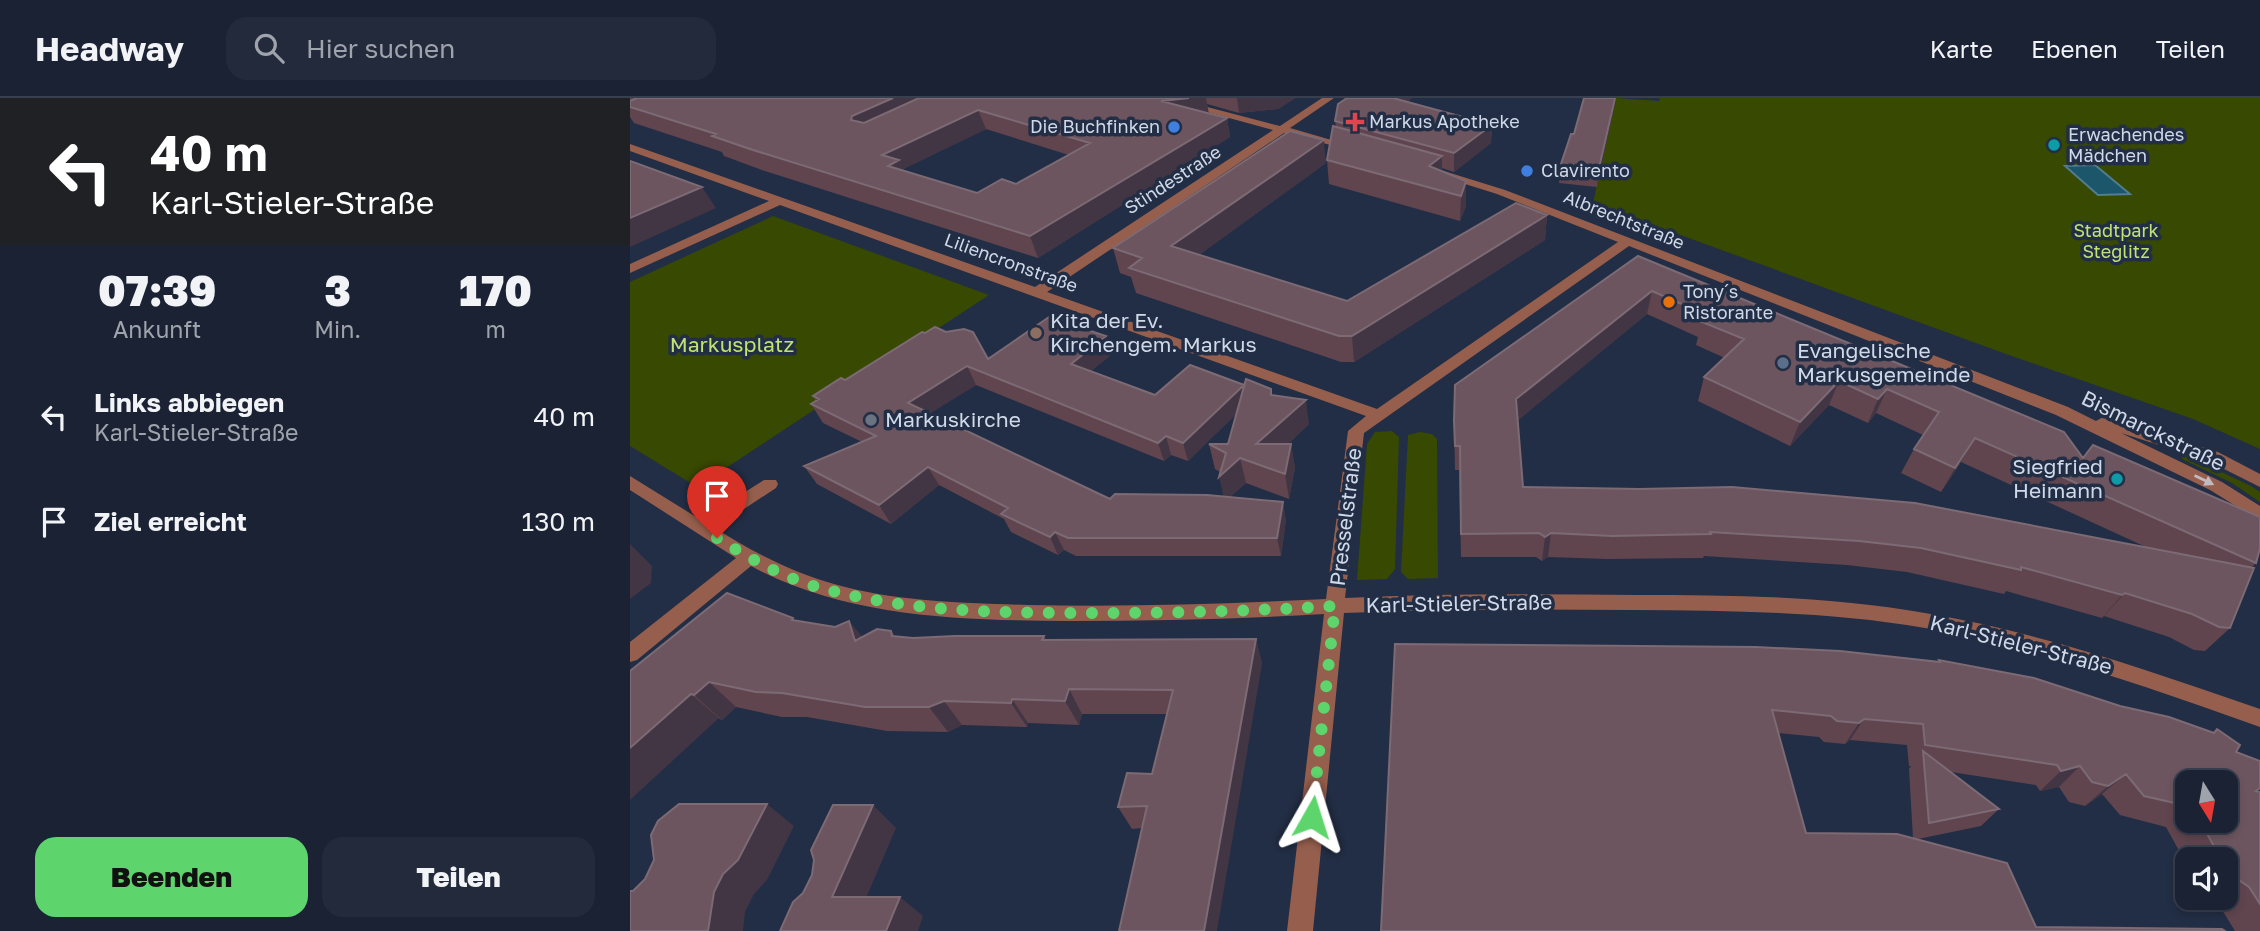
<!DOCTYPE html>
<html lang="de">
<meta charset="utf-8">
<style>
:root{--surface:#1a2234;--page:#232a3c;--text:#f1f3f6;--muted:#9fa4ac;--line:#383f4f;--accent:#5dd56c}
body{margin:0;font-family:"Golos Text",sans-serif;background:var(--page);color:var(--text);height:100vh;display:flex;flex-direction:column;font-size:26px;white-space:nowrap}
*{box-sizing:border-box;margin:0}
p{font-size:23px;color:var(--muted)}
.icon{flex:none;width:38px;height:38px;fill:none;stroke:currentColor;stroke-width:2;stroke-linecap:round;stroke-linejoin:round}
.map{position:relative;flex:1;overflow:hidden}
.panel{display:flex;flex-direction:column;background:var(--surface);width:630px}
.panel>*{flex:none}
.banner{background:#202124;color:#fff;overflow:hidden}
.needle{width:46px;rotate:169deg}
.controls{position:absolute;left:1545px;top:672px;display:grid;gap:14px}
.controls a{display:grid;place-items:center;width:63px;height:63px;border-radius:14px;background:var(--surface);box-shadow:0 4px 10px #0003,0 0 0 2px var(--line);font-size:35px}
.pin{position:absolute;display:grid;place-items:center;width:60px;height:60px;color:#fff;margin:-72px -30px;border-radius:50% 50% 50% 0;rotate:-45deg;box-shadow:0 0 7px #0007}
.pin .icon{rotate:45deg}
.me{position:absolute;width:77px;margin:-38px;rotate:6deg;stroke-linejoin:round;filter:drop-shadow(0 0 5px #0008)}
.turn{display:flex;align-items:center;gap:24px;height:147px;padding:0 35px;font-size:32px}
.turn .icon{width:91px;height:91px;stroke-width:2.5}
.turn b{display:block;font-size:49px;line-height:60px}
.eta{display:flex;justify-content:space-evenly;align-items:center;height:119px;text-align:center}
.eta b{font-size:42px;font-weight:800;line-height:49px}
.primary-button{display:flex;gap:14px;margin-top:auto;padding:14px 35px}
.primary-button a{flex:1;height:80px;border-radius:21px;background:var(--accent);color:#111;font-size:28px;font-weight:800;line-height:80px;text-align:center}
.primary-button a+a{background:var(--page);color:var(--text)}
ul{padding:0;list-style:none}
li{display:flex;align-items:center;gap:21px;height:105px;padding:0 35px}
li div{flex:1}
li b{display:block;font-size:26px}
li em{font-style:normal}
header{display:flex;align-items:center;gap:42px;box-sizing:border-box;height:98px;padding:0 35px;background:var(--surface);border-bottom:2px solid var(--line)}
header strong{font-size:33px}
nav{display:flex;gap:38px;margin-inline-start:auto;font-size:24px}
.search{width:490px;height:63px;background:var(--page);display:flex;align-items:center;gap:18px;box-sizing:border-box;padding:0 24px;border-radius:21px;color:var(--muted);font-size:26px}
main{display:flex;flex:1;min-height:0}
.map>svg:first-child{display:block}
.green{fill:#384901}
.water{fill:#1c566a;stroke:#527d90;stroke-width:2}
.lines{fill:none;stroke-linecap:round;stroke-linejoin:round}
.minor{fill:#965f4d;fill-rule:evenodd}
.wall{fill:#60454f;fill-rule:evenodd}
.shaded-wall{fill:#423544}
.building{fill:#6c555f;stroke:#7c6a74;stroke-width:2;fill-rule:evenodd}
.oneway{fill:#c2bac1}
.route{stroke:#5dd56c;stroke-width:12;stroke-dasharray:0 21.6}
.health-dot{fill:#e0444e;stroke:#222e45;stroke-width:2.5}
.shop-dot{fill:#3f7fe0;stroke:#222e45;stroke-width:2.5}
.culture-dot{fill:#0f9aa8;stroke:#222e45;stroke-width:2.5}
.food-dot{fill:#e8710a;stroke:#222e45;stroke-width:2.5}
.education-dot{fill:#8d6e63;stroke:#222e45;stroke-width:2.5}
.service-dot{fill:#5c6f8a;stroke:#222e45;stroke-width:2.5}
.worship-dot{fill:#6b7280;stroke:#222e45;stroke-width:2.5}
.labels{text-anchor:middle;stroke-width:7;stroke-linejoin:round;paint-order:stroke}
.far-poi-label{font-size:18px;fill:#d0d9e8;stroke:#222e45;text-anchor:start}
.far-street-label{font-size:18px;fill:#d0d9e8;stroke:#222e45}
.far-park-label{font-size:18px;fill:#c1e374;stroke:#222e45}
.poi-label{font-size:21px;fill:#d0d9e8;stroke:#222e45;text-anchor:start}
.park-label{font-size:21px;fill:#c1e374;stroke:#222e45}
.street-label{font-size:21px;fill:#d0d9e8;stroke:#222e45}
</style>
<header>
<strong>Headway</strong>
<div class="search"><svg class="icon" aria-label="search" viewBox="0 0 24 24"><circle cx="10" cy="10" r="6"/><path d="M15 15l6 6"/></svg>Hier suchen</div>
<nav><a>Karte</a><a>Ebenen</a><a>Teilen</a></nav>
</header>
<main>
<section class="panel">
<div class="banner">
<div class="turn"><svg class="icon" aria-label="left" viewBox="0 0 24 24"><path d="M17 20v-9H6M10 6l-5 5 5 5"/></svg><div><b>40 m</b>Karl-Stieler-Straße</div></div>
</div>
<div class="eta">
<div><b>07:39</b><p>Ankunft</p></div>
<div><b>3</b><p>Min.</p></div>
<div><b>170</b><p>m</p></div>
</div>
<ul>
<li><svg class="icon" aria-label="left" viewBox="0 0 24 24"><path d="M17 20v-9H6M10 6l-5 5 5 5"/></svg><div><b>Links abbiegen</b><p>Karl-Stieler-Straße</p></div><em>40 m</em></li>
<li><svg class="icon" aria-label="arrive" viewBox="0 0 24 24"><path d="M6 21V4h12l-3 4 3 4H6"/></svg><div><b>Ziel erreicht</b></div><em>130 m</em></li>
</ul>
<div class="primary-button"><a>Beenden</a><a>Teilen</a></div>
</section>
<div class="map">
<svg width="1630" height="833" viewBox="0 0 1630 833">
<rect width="100%" height="100%" fill="#222e45"/>
<path class="green" d="M 986,0 L 1029,3 L 1030,0 L 1630,0 L 1630,351 L 1563,321 L 1376,256 L 963,105 Z
M 143,118 L 359,197 L 67,389 L 0,348 L 0,184 Z
M 762,333 L 769,339 L 765,471 L 757,481 L 727,482 L 737,346 L 745,334 Z
M 790,334 L 802,336 L 807,341 L 808,480 L 778,481 L 771,474 L 778,337 Z
M 1555,357 L 1621,388 L 1630,394 L 1630,404 L 1602,385 L 1552,361 L 1551,358 Z"/>
<path class="water" d="M 1465,67 L 1500,96 L 1468,97 L 1435,68 Z"/>
<g class="lines">
<path class="minor" d="M 526,0 L 543,0 L 650,28 L 692,0 L 704,0 L 660,30 L 729,50 L 724,53 L 654,35 L 417,194 L 747,311 L 988,144 L 867,96 L 797,74 L 797,70 L 801,69 L 875,92 L 1438,309 L 1466,323 L 1473,319 L 1588,354 L 1630,376 L 1630,389 L 1576,362 L 1491,335 L 1592,384 L 1630,408 L 1630,423 L 1580,392 L 1426,317 L 999,148 L 734,335 L 715,500 C 812,495 909,496 1006,497 C 1103,497 1199,498 1295,515 C 1410,534 1520,573 1630,611 L 1630,629 C 1521,590 1410,551 1295,530 C 1199,513 1102,513 1005,512 C 908,511 811,511 714,515 L 683,833 L 657,833 L 694,516 C 609,521 524,523 438,523 C 331,522 218,520 121,468 L 7,562 L 0,564 L 0,544 L 106,460 L 0,392 L 0,378 L 71,422 L 134,382 L 146,382 L 148,386 L 146,390 L 85,430 C 122,454 162,474 204,486 C 267,504 334,505 399,507 C 498,509 597,506 696,501 L 718,333 L 736,318 L 150,107 L 0,175 L 0,166 L 139,103 L 0,53 L 0,46 L 405,189 L 643,32 Z"/>
</g>
<path class="wall" d="M 0,0 L 665,0 L 648,11 L 609,15 L 577,6 L 579,15 L 597,20 L 600,39 L 408,160 L 135,73 L 94,58 L 92,54 L 4,25 L 0,19 ZM 356,31 L 439,57 L 386,86 L 347,95 L 274,73 L 273,71 Z
M 717,0 L 782,0 L 777,4 L 862,27 L 861,45 L 824,74 L 812,70 L 812,74 L 836,83 L 836,108 L 830,123 L 699,86 L 697,62 L 706,29 L 705,23 Z
M 986,0 L 967,89 L 929,85 L 931,66 L 944,36 Z
M 696,65 L 569,157 L 717,203 L 917,117 L 915,142 L 724,264 L 711,264 L 506,195 L 501,179 L 490,175 L 483,150 Z
M 1008,158 L 1453,360 L 1626,465 L 1621,470 L 1600,530 L 1575,553 L 1564,552 L 1539,539 L 1474,518 L 1472,520 L 1376,493 L 1374,496 L 1277,474 L 1217,467 L 1074,458 L 1073,460 L 977,461 L 918,459 L 912,463 L 906,459 L 831,459 L 829,372 L 825,372 L 824,322 ZM 1017,216 L 1068,239 L 1066,247 L 1095,260 L 1074,279 L 1068,303 L 1160,348 L 1199,307 L 1238,325 L 1246,315 L 1293,337 L 1284,351 L 1271,375 L 1311,394 L 1331,364 L 1518,450 L 893,389 L 888,322 Z
M 482,256 L 461,273 L 525,297 L 643,297 L 679,326 L 658,346 L 661,346 L 665,370 L 659,401 L 616,385 L 600,399 L 656,422 L 651,458 L 446,458 L 434,452 L 428,457 L 381,434 L 374,421 L 309,387 L 261,426 L 187,386 L 174,368 L 232,344 L 193,325 L 181,306 L 186,303 L 183,298 L 215,282 L 358,261 ZM 346,287 L 534,363 L 541,357 L 558,363 L 606,316 L 598,346 L 579,346 L 585,371 L 590,374 L 594,399 L 480,401 L 300,315 Z
M 166,523 L 232,539 L 261,533 L 265,538 L 283,540 L 414,538 L 416,542 L 626,541 L 632,566 L 512,730 L 502,731 L 488,709 L 522,676 L 537,616 L 452,616 L 449,627 L 398,625 L 397,629 L 332,627 L 318,634 L 257,633 L 177,619 L 152,619 L 106,609 L 92,622 L 0,573 Z
M 765,546 L 1308,563 L 1309,562 L 1490,608 L 1582,635 L 1587,631 L 1606,654 L 1626,693 L 1630,694 L 1630,833 L 1605,833 L 1589,807 L 1579,800 L 1596,800 L 1596,761 L 1558,761 L 1558,769 L 1536,729 L 1490,717 L 1472,696 L 1455,708 L 1439,704 L 1429,689 L 1410,693 L 1406,687 L 1321,674 L 1369,711 L 1351,728 L 1288,741 L 751,833 ZM 1148,635 L 1189,639 L 1194,644 L 1215,646 L 1220,642 L 1277,647 L 1279,668 L 1281,668 L 1279,671 L 1283,740 L 1176,735 ZM 1558,684 L 1596,723 L 1558,723 Z"/>
<path class="shaded-wall" d="M 263,0 L 314,0 L 231,41 L 221,22 L 222,18 Z
M 559,0 L 576,0 L 579,18 L 531,3 Z
M 607,0 L 665,0 L 648,11 L 609,15 Z
M 760,0 L 782,0 L 761,17 Z
M 985,0 L 986,0 L 967,89 L 969,70 Z
M 348,12 L 356,31 L 273,71 L 279,83 L 267,88 L 252,57 Z
M 597,20 L 600,39 L 408,160 L 400,138 Z
M 862,27 L 861,45 L 824,74 L 824,55 Z
M 694,42 L 696,65 L 547,173 L 541,148 Z
M 812,58 L 812,82 L 799,68 Z
M 836,83 L 836,108 L 830,123 L 831,98 Z
M 72,89 L 86,110 L 0,149 L 0,120 Z
M 917,117 L 915,142 L 724,264 L 722,238 Z
M 1022,193 L 1017,216 L 885,325 L 886,301 Z
M 476,238 L 482,256 L 448,284 L 441,266 Z
M 337,268 L 346,287 L 288,323 L 278,305 Z
M 1209,283 L 1199,307 L 1160,348 L 1170,324 Z
M 614,287 L 618,305 L 558,363 L 553,345 Z
M 1257,291 L 1246,315 L 1238,325 L 1248,301 Z
M 676,302 L 679,326 L 633,369 L 626,346 Z
M 536,338 L 541,357 L 534,363 L 528,345 Z
M 1345,340 L 1331,364 L 1311,394 L 1325,370 Z
M 661,346 L 665,370 L 659,401 L 655,376 Z
M 610,360 L 616,385 L 595,404 L 589,379 Z
M 298,369 L 309,387 L 261,426 L 249,407 Z
M 653,404 L 656,422 L 651,458 L 647,440 Z
M 425,434 L 434,452 L 428,457 L 420,439 Z
M 921,435 L 918,459 L 912,463 L 915,439 Z
M 0,446 L 22,468 L 21,485 L 0,501 Z
M 1495,495 L 1474,518 L 1472,520 L 1492,497 Z
M 219,523 L 240,548 L 225,543 Z
M 626,541 L 632,566 L 587,833 L 574,833 Z
M 79,584 L 106,609 L 92,622 L 64,597 Z
M 439,591 L 452,616 L 449,627 L 435,603 Z
M 61,596 L 89,620 L 0,702 L 0,650 Z
M 382,601 L 398,625 L 397,629 L 381,605 Z
M 314,603 L 332,627 L 318,634 L 299,609 Z
M 1234,621 L 1220,642 L 1215,646 L 1229,625 Z
M 1450,668 L 1429,689 L 1410,693 L 1431,673 Z
M 1496,676 L 1472,696 L 1455,708 L 1478,688 Z
M 137,706 L 164,728 L 137,782 L 124,796 L 115,814 L 113,833 L 78,833 L 84,794 L 93,776 Z
M 243,707 L 266,730 L 228,819 L 202,799 Z
M 270,799 L 293,818 L 288,833 L 256,833 Z"/>
<path class="building" d="M 7,0 L 263,0 L 222,18 L 221,22 L 234,25 L 289,0 L 559,0 L 531,3 L 597,20 L 400,138 L 123,52 L 82,38 L 86,36 L 0,9 L 0,3 ZM 348,12 L 460,45 L 386,86 L 372,81 L 347,95 L 258,68 L 269,62 L 252,57 Z
M 717,0 L 763,0 L 862,27 L 824,55 L 705,23 L 708,6 Z
M 954,0 L 985,0 L 969,70 L 931,66 L 941,36 L 944,36 Z
M 703,28 L 812,58 L 799,68 L 836,83 L 831,98 L 697,62 Z
M 660,33 L 694,42 L 541,148 L 717,203 L 886,105 L 917,117 L 722,238 L 709,238 L 499,170 L 512,160 L 483,150 Z
M 0,63 L 72,89 L 0,120 Z
M 1008,158 L 1434,334 L 1453,360 L 1463,347 L 1630,419 L 1630,450 L 1626,465 L 1345,340 L 1325,370 L 1284,351 L 1309,314 L 1257,291 L 1248,301 L 1209,283 L 1170,324 L 1074,279 L 1114,241 L 1072,224 L 1079,218 L 1022,193 L 886,301 L 893,389 L 1010,391 L 1102,389 L 1285,405 L 1624,470 L 1600,530 L 1589,529 L 1562,516 L 1495,495 L 1492,497 L 1391,469 L 1391,472 L 1291,450 L 1229,443 L 1080,434 L 1081,436 L 982,438 L 921,435 L 915,439 L 909,435 L 831,436 L 830,348 L 825,348 L 824,322 L 825,287 Z
M 419,219 L 476,238 L 441,266 L 525,297 L 560,267 L 614,287 L 553,345 L 536,338 L 528,345 L 337,268 L 278,305 L 480,401 L 485,396 L 577,397 L 653,404 L 647,440 L 438,440 L 425,434 L 420,439 L 371,416 L 378,410 L 298,369 L 249,407 L 174,368 L 246,338 L 181,306 L 189,301 L 183,298 L 211,280 L 215,282 L 292,234 L 295,235 L 305,229 L 316,234 L 334,231 L 343,234 L 358,261 Z
M 616,281 L 641,291 L 641,297 L 676,302 L 626,346 L 661,346 L 655,376 L 610,360 L 589,379 L 596,355 L 579,346 L 598,346 Z
M 97,495 L 163,520 L 162,522 L 205,529 L 219,523 L 225,543 L 247,531 L 261,533 L 262,538 L 283,540 L 325,538 L 414,538 L 412,542 L 626,541 L 574,833 L 489,833 L 517,708 L 488,709 L 497,675 L 522,676 L 543,592 L 439,591 L 435,603 L 382,601 L 381,605 L 314,603 L 299,609 L 235,609 L 152,595 L 126,594 L 79,584 L 64,597 L 61,596 L 0,650 L 0,573 Z
M 765,546 L 1126,549 L 1210,553 L 1310,564 L 1309,562 L 1404,580 L 1490,608 L 1539,619 L 1584,635 L 1587,631 L 1610,647 L 1606,654 L 1630,663 L 1630,690 L 1626,693 L 1630,694 L 1630,806 L 1619,789 L 1606,780 L 1596,763 L 1596,761 L 1591,761 L 1570,723 L 1596,723 L 1596,684 L 1558,684 L 1558,708 L 1514,698 L 1496,676 L 1478,688 L 1462,684 L 1450,668 L 1431,673 L 1427,667 L 1295,647 L 1293,626 L 1234,621 L 1229,625 L 1207,623 L 1201,618 L 1142,612 L 1176,735 L 1267,736 L 1377,765 L 1406,829 L 1592,831 L 1595,833 L 751,833 Z
M 1293,653 L 1369,711 L 1299,725 Z
M 49,706 L 137,706 L 108,762 L 93,776 L 84,794 L 78,833 L 0,833 L 0,793 L 3,793 L 15,781 L 24,762 L 21,737 L 28,723 Z
M 203,707 L 243,707 L 202,799 L 270,799 L 256,833 L 150,833 L 163,804 L 173,795 L 182,777 L 184,762 L 181,752 Z"/>
<defs><path id="oneway-solid" d="M-6-.8H1V-3.2L6.5 0L1 3.2V.8H-6Z" transform="scale(1.75)"/></defs>
<use class="oneway" href="#oneway-solid" transform="translate(1574 382) rotate(26)"/>
<g class="lines">
<path class="route" d="M 87,440 C 118,459 151,479 187,489 C 276,514 369,515 461,515 C 542,515 624,513 705,508 L 682,719"/>
</g>
<path class="health-dot" d="M721.5 13.5h7v7h7v7h-7v7h-7v-7h-7v-7h7z"/>
<g class="shop-dot">
<circle cx="544" cy="29" r="7"/>
<circle cx="897" cy="73" r="7"/>
</g>
<g class="culture-dot">
<circle cx="1424" cy="47" r="7"/>
<circle cx="1487" cy="381" r="7"/>
</g>
<circle class="food-dot" cx="1039" cy="204" r="7"/>
<circle class="education-dot" cx="406" cy="235" r="7"/>
<circle class="service-dot" cx="1153" cy="265" r="7"/>
<circle class="worship-dot" cx="241" cy="322" r="7"/>
<g class="labels">
<g class="far-poi-label">
<text x="739" y="30">Markus Apotheke</text>
<text x="530" y="35" text-anchor="end">Die Buchfinken</text>
<text x="1438" y="43">Erwachendes<tspan x="1438" dy="21">Mädchen</tspan></text>
<text x="911" y="79">Clavirento</text>
<text x="1053" y="200">Tony´s<tspan x="1053" dy="21">Ristorante</tspan></text>
</g>
<g class="far-street-label">
<text transform="translate(543 82) rotate(-33)" y="6">Stindestraße</text>
<text transform="translate(994 122) rotate(22)" y="6">Albrechtstraße</text>
<text transform="translate(381 165) rotate(20)" y="6">Liliencronstraße</text>
</g>
<g class="far-park-label">
<text x="1486" y="139">Stadtpark<tspan x="1486" dy="21">Steglitz</tspan></text>
</g>
<g class="poi-label">
<text x="420" y="230">Kita der Ev.<tspan x="420" dy="24">Kirchengem. Markus</tspan></text>
<text x="1167" y="260">Evangelische<tspan x="1167" dy="24">Markusgemeinde</tspan></text>
<text x="255" y="329">Markuskirche</text>
<text x="1473" y="376" text-anchor="end">Siegfried<tspan x="1473" dy="24">Heimann</tspan></text>
</g>
<g class="park-label">
<text x="102" y="254">Markusplatz</text>
</g>
<g class="street-label">
<text transform="translate(1523 333) rotate(26)" y="7">Bismarckstraße</text>
<text transform="translate(716 419) rotate(-83)" y="7">Presselstraße</text>
<text transform="translate(829 506) rotate(-1)" y="7">Karl-Stieler-Straße</text>
<text transform="translate(1391 547) rotate(14)" y="7">Karl-Stieler-Straße</text>
</g>
</g>
</svg>
<div class="controls">
<a><svg class="needle" viewBox="-14 -14 28 28"><path d="M0-13l5 13h-10z" fill="#e53935"/><path d="M0 13l5-13h-10z" fill="#9fa4ac"/></svg></a>
<a><svg class="icon" aria-label="sound" viewBox="0 0 24 24"><path d="M4 9h4l5-4v14l-5-4H4zM17 9q2 3 0 6"/></svg></a>
</div>
<div class="pin" style="left:87px;top:440px;background:#d93025"><svg class="icon" aria-label="arrive" viewBox="0 0 24 24"><path d="M6 21V4h12l-3 4 3 4H6"/></svg></div>
<svg class="me" style="left:682px;top:719px" viewBox="-20 -20 40 40"><path d="M0-17L14 15 0 8-14 15z" fill="#5dd56c" stroke="#fff" stroke-width="4"/></svg>
</div>
</main>
